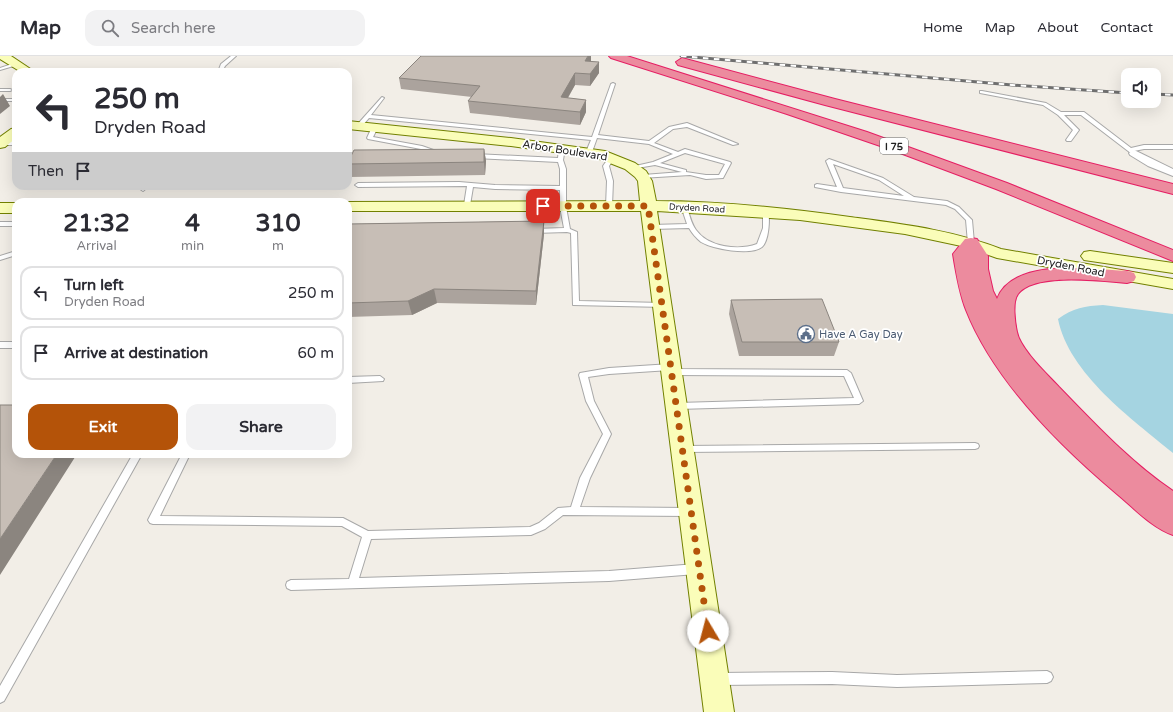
<!DOCTYPE html>
<style>
:root{--surface:#fff;--page:#f2f2f3;--text:#2b2b33;--muted:#7c7c81;--line:#e1e1e2;--accent:#b45309}
body{margin:0;font-family:"Varela Round",sans-serif;background:var(--page);color:var(--text);height:100vh;display:flex;flex-direction:column;font-size:15px;white-space:nowrap}
*{box-sizing:border-box;margin:0}
p{font-size:13px;color:var(--muted)}
.icon{flex:none;width:22px;height:22px;fill:none;stroke:currentColor;stroke-width:2;stroke-linecap:round;stroke-linejoin:round}
.map{position:relative;flex:1;overflow:hidden}
.details{position:absolute;left:12px;top:142px;width:340px;height:260px;display:flex;flex-direction:column;background:var(--surface);border-radius:12px;box-shadow:0 4px 16px #0002}
.details>*{flex:none}
.banner{position:absolute;left:12px;top:12px;width:340px;height:122px;border-radius:12px;box-shadow:0 4px 16px #0002;background:#fff;color:var(--text);overflow:hidden}
.fabs{position:absolute;left:1121px;top:12px;display:grid;gap:8px}
.fabs a{display:grid;place-items:center;width:40px;height:40px;border-radius:8px;background:var(--surface);box-shadow:0 4px 16px #0002;font-size:20px}
.pin{position:absolute;display:grid;place-items:center;width:34px;height:34px;color:#fff;margin:-17px;border-radius:8px;box-shadow:0 2px 6px #0006}
.me{position:absolute;width:44px;margin:-22px;rotate:352deg;stroke-linejoin:round;filter:drop-shadow(0 0 3px #0008)}
.turn{display:flex;align-items:center;gap:14px;height:84px;padding:0 16px;font-size:18px}
.turn .icon{width:52px;height:52px;stroke-width:2.5}
.turn b{display:block;font-size:28px;line-height:34px}
.then{display:flex;align-items:center;height:38px;padding:0 16px;background:#0003;gap:8px;font-size:15px}
.eta{display:flex;justify-content:space-evenly;align-items:center;height:68px;text-align:center}
.eta b{font-size:24px;font-weight:800;line-height:28px}
.primary-button{display:flex;gap:8px;margin-top:auto;padding:8px 16px}
.primary-button a{flex:1;height:46px;border-radius:12px;background:var(--accent);color:#fff;font-size:16px;font-weight:800;line-height:46px;text-align:center}
.primary-button a+a{background:var(--page);color:var(--text)}
ul{padding:0;list-style:none}
li{display:flex;align-items:center;gap:12px;height:54px;margin:0 8px 6px;padding:0 8px;border:2px solid var(--line);border-radius:12px}
li div{flex:1}
li b{display:block;font-size:15px}
li em{font-style:normal}
header{display:flex;align-items:center;gap:24px;box-sizing:border-box;height:56px;padding:0 20px;background:var(--surface);border-bottom:1px solid var(--line)}
header strong{font-size:19px}
nav{display:flex;gap:22px;margin-inline-start:auto;font-size:14px}
.search{width:280px;height:36px;background:var(--page);display:flex;align-items:center;gap:10px;box-sizing:border-box;padding:0 14px;border-radius:12px;color:var(--muted);font-size:15px}
.map>svg:first-child{display:block}
.water{fill:#a5d4e1}
.lines{fill:none;stroke-linecap:round;stroke-linejoin:round}
.lane-casing{stroke:#a8a8a8;stroke-width:2}
.street-casing{stroke:#a8a8a8;stroke-width:2}
.secondary-casing{stroke:#728000;stroke-width:2}
.highway-casing{stroke:#e51e63;stroke-width:2}
.lane{fill:#fff;fill-rule:evenodd}
.street{fill:#fff;fill-rule:evenodd}
.secondary{fill:#fafdb9;fill-rule:evenodd}
.highway{fill:#ec8b9e;fill-rule:evenodd}
.rail-casing{stroke:#6f6f6f;stroke-width:3}
.rail{stroke:#fff;stroke-width:2;stroke-dasharray:5.5;stroke-linecap:butt}
.wall{fill:#aba39d}
.shaded-wall{fill:#8b857f}
.building{fill:#c7beb6;stroke:#8b857f}
.route{stroke:#b45309;stroke-width:7;stroke-dasharray:0 12.6}
.labels{text-anchor:middle;stroke-width:3.5;stroke-linejoin:round;paint-order:stroke}
.far-street-label{font-size:9px;fill:#212121;stroke:#fff}
.shield{fill:#fff;stroke:#646464;stroke-width:1}
.shield-label{font-size:10px;font-weight:bold;fill:#212121}
.street-label{font-size:11px;fill:#212121;stroke:#fff}
.service-label{font-size:11px;fill:#4e5e75;stroke:#fff;text-anchor:start}
</style>
<header>
<strong>Map</strong>
<div class="search"><svg class="icon" aria-label="search" viewBox="0 0 24 24"><circle cx="10" cy="10" r="6"/><path d="M15 15l6 6"/></svg>Search here</div>
<nav><a>Home</a><a>Map</a><a>About</a><a>Contact</a></nav>
</header>
<div class="map">
<svg width="1173" height="656" viewBox="0 0 1173 656">
<rect width="100%" height="100%" fill="#f2eee7"/>
<path class="water" d="M 1103,249 L 1173,258 L 1173,397 C 1132,363 1069,318 1058,263 C 1073,252 1085,250 1103,249 Z"/>
<g class="lines">
<g class="lane-casing">
<path id="lane" d="M 231,0 L 236,0 L 225,10 L 222,16 L 218,16 L 221,8 Z
M 15,7 L 17,7 L 17,9 L 0,14 L 0,12 Z
M 61,13 L 77,15 L 79,16 L 49,16 Z
M 613,27 L 615,28 L 598,79 L 649,85 L 669,71 L 687,67 L 738,88 L 733,89 L 687,71 L 673,73 L 654,87 L 678,96 L 685,93 L 730,106 L 731,107 L 723,122 L 706,123 L 690,119 L 641,122 L 640,121 L 643,119 L 682,116 L 655,109 L 631,113 L 631,111 L 653,106 L 673,98 L 649,88 L 597,82 L 592,96 L 589,98 L 586,96 L 591,84 L 369,62 L 361,71 L 356,70 L 382,41 L 384,42 L 371,59 L 592,81 L 611,28 ZM 685,97 L 725,108 L 719,119 L 706,119 L 686,116 L 686,114 L 660,107 Z
M 0,33 L 10,33 L 12,34 L 10,35 L 0,35 Z
M 982,35 L 1046,47 L 1061,56 L 1084,56 L 1131,92 L 1144,89 L 1173,89 L 1173,93 L 1144,93 L 1134,95 L 1137,97 L 1132,98 L 1081,59 L 1064,59 L 1079,74 L 1071,85 L 1067,85 L 1066,84 L 1073,74 L 1058,59 L 1043,49 L 980,37 L 980,35 Z
M 0,43 L 15,43 L 16,45 L 0,45 Z
M 375,69 L 378,71 L 373,81 L 422,90 L 442,97 L 439,99 L 421,93 L 368,83 L 367,82 L 372,71 Z
M 1,85 L 16,85 L 16,89 L 1,89 Z
M 562,90 L 565,92 L 563,104 L 566,113 L 566,151 L 570,173 L 577,176 L 579,245 L 662,247 L 666,249 L 665,251 L 573,249 L 571,177 L 567,176 L 534,177 L 531,175 L 534,173 L 564,172 L 560,151 L 560,134 L 495,133 L 473,131 L 470,149 L 467,151 L 464,149 L 467,130 L 358,131 L 355,129 L 358,127 L 459,126 L 495,129 L 560,130 L 560,113 L 558,106 L 475,102 L 472,100 L 475,98 L 558,102 L 559,92 Z
M 612,99 L 615,101 L 609,110 L 613,125 L 612,150 L 609,152 L 606,150 L 607,125 L 603,110 L 610,100 Z
M 829,103 L 883,122 L 914,141 L 947,145 L 959,151 L 972,164 L 974,187 L 971,189 L 968,187 L 966,164 L 955,153 L 946,149 L 841,136 L 815,131 L 815,129 L 817,128 L 837,131 L 826,105 ZM 833,108 L 879,124 L 904,140 L 843,132 Z
M 143,130 L 149,130 L 143,135 L 140,133 Z
M 684,148 L 687,150 C 689,158 691,167 696,174 C 708,191 738,195 757,188 L 763,172 L 763,156 L 764,155 L 768,155 C 770,162 769,185 762,191 C 750,200 713,193 701,186 C 696,182 692,177 689,172 L 652,173 L 649,171 L 652,169 L 687,168 L 681,150 Z
M 0,166 L 16,166 L 16,170 L 0,170 Z
M 16,195 L 16,199 L 0,204 L 0,200 Z
M 0,286 L 16,286 L 16,292 L 0,292 Z
M 671,308 L 675,311 L 672,313 L 847,314 L 851,317 L 863,345 L 859,348 L 678,353 L 675,352 L 674,350 L 675,348 L 678,347 L 854,342 L 844,320 L 672,319 L 668,316 L 670,314 L 609,318 L 588,321 L 594,345 L 611,378 L 590,422 L 580,451 L 689,452 L 692,453 L 694,456 L 692,459 L 689,460 L 563,459 L 545,473 L 531,479 L 371,483 L 359,522 L 609,515 L 696,508 L 700,510 L 701,513 L 700,516 L 696,518 L 609,525 L 291,534 L 287,532 L 286,529 L 287,526 L 291,524 L 349,523 L 362,481 L 342,470 L 153,468 L 150,467 L 148,464 L 182,398 L 190,398 L 160,460 L 343,462 L 368,475 L 530,471 L 539,467 L 558,452 L 571,451 L 580,422 L 603,378 L 586,345 L 579,319 L 580,317 L 609,312 Z
M 380,320 L 384,323 L 383,325 L 348,327 L 348,321 Z
M 975,387 L 978,388 L 979,390 L 978,392 L 975,393 L 684,396 L 681,395 L 680,393 L 681,391 L 684,390 Z
M 133,398 L 142,398 L 4,645 L 0,647 L 0,630 Z
M 1047,615 L 1051,617 L 1053,621 L 1051,625 L 1047,627 L 897,631 L 832,628 L 719,629 L 715,627 L 713,623 L 715,619 L 719,617 L 832,616 L 897,619 Z"/>
</g>
<g class="street-casing">
<path id="street" d="M 1134,94 L 1173,113 L 1173,120 L 1148,110 L 1130,99 L 1129,97 Z"/>
</g>
<g class="secondary-casing">
<path id="secondary" d="M 0,0 L 11,0 L 35,16 L 21,16 L 0,3 Z
M 348,65 L 511,82 L 605,95 L 635,107 L 646,115 L 652,125 L 656,145 C 720,145 786,152 850,161 C 901,168 953,174 1001,193 L 1173,223 L 1173,233 L 997,202 L 966,191 L 905,178 L 800,164 L 657,155 L 734,656 L 704,656 L 641,155 L 348,155 L 348,146 L 345,146 L 640,145 L 638,125 L 635,121 L 625,113 L 597,102 L 511,90 L 348,73 Z
M 16,72 L 16,82 L 5,91 L 0,92 L 0,81 L 11,73 Z
M 0,147 L 16,147 L 16,157 L 0,157 Z
M 1090,195 L 1173,207 L 1173,217 L 1084,204 L 1081,200 L 1084,196 Z"/>
</g>
<g class="highway-casing">
<path id="highway" d="M 609,0 L 627,0 L 867,76 L 1007,127 L 1173,194 L 1173,205 L 996,133 L 892,94 L 787,58 L 611,2 Z
M 682,2 L 835,43 L 1173,128 L 1173,138 L 825,49 L 678,9 L 676,6 Z
M 971,182 L 977,183 L 988,200 L 988,213 L 993,235 L 997,243 C 1013,201 1092,213 1127,215 L 1134,217 L 1136,221 L 1134,225 L 1127,227 C 1103,225 1034,216 1018,238 C 1012,246 1015,267 1017,276 C 1020,293 1048,319 1059,331 C 1095,368 1130,406 1173,435 L 1173,479 C 1152,472 1134,452 1117,438 C 1060,390 994,325 966,254 C 959,236 956,217 953,198 L 965,183 Z"/>
</g>
<use href="#lane" class="lane"/>
<use href="#street" class="street"/>
<use href="#secondary" class="secondary"/>
<use href="#highway" class="highway"/>
<g class="rail-casing">
<path id="rail" d="M 681,0 L 1012,29 L 1128,37
M 1154,38 L 1173,39"/>
</g>
<use href="#rail" class="rail"/>
</g>
<path class="wall" d="M 591,5 L 599,17 L 590,30 L 575,29 L 568,42 L 586,44 L 586,56 L 580,69 L 470,57 L 468,45 L 472,41 L 401,33 L 399,22 Z
M 484,93 L 486,105 L 485,119 L 350,121 L 348,114 L 348,106 Z
M 544,165 L 544,178 L 536,249 L 437,247 L 412,259 L 348,261 L 348,168 Z
M 731,244 L 839,286 L 834,300 L 739,300 L 729,258 Z"/>
<path class="shaded-wall" d="M 588,0 L 591,0 L 591,5 L 585,5 Z
M 599,6 L 599,17 L 590,30 L 590,18 Z
M 575,17 L 575,29 L 561,53 L 561,41 Z
M 3,38 L 10,50 L 0,58 L 0,41 Z
M 586,44 L 586,56 L 580,69 L 580,56 Z
M 484,93 L 486,105 L 485,119 L 484,106 Z
M 544,165 L 544,178 L 536,249 L 536,235 Z
M 434,233 L 437,247 L 412,259 L 408,245 Z
M 57,398 L 77,398 L 0,519 L 0,483 Z"/>
<path class="building" d="M 421,0 L 588,0 L 585,5 L 599,6 L 590,18 L 575,17 L 561,41 L 586,44 L 580,56 L 468,45 L 480,30 L 399,22 Z
M 484,93 L 484,106 L 348,108 L 348,106 L 354,94 Z
M 544,165 L 536,235 L 434,233 L 408,245 L 348,247 L 348,168 Z
M 822,243 L 839,286 L 742,286 L 731,244 Z
M 0,349 L 16,349 L 16,398 L 57,398 L 0,483 Z"/>
<g class="lines">
<path class="route" d="M 543,150 L 648,150 L 708,575"/>
</g>
<defs>
<g id="civic-ring" transform="scale(0.9)"><circle r="9.5" fill="#fff" stroke="#5c6f8a" stroke-width="1.5"/><path d="M-.6-6.5H3V-4.5H.6V-3L4-1V1h2V6H-6V1h2V-1L-.6-3ZM-1.2 2.5V6h2.4V2.5Z" fill="#5c6f8a"/></g>
</defs>
<g fill-rule="evenodd">
<use href="#civic-ring" x="806" y="278"/>
</g>
<g class="labels">
<g class="far-street-label">
<text transform="translate(697 152) rotate(3)" y="3">Dryden Road</text>
</g>
<rect class="shield" x="880" y="82" width="28" height="16" rx="3"/>
<g class="shield-label">
<text x="894" y="94">I 75</text>
</g>
<g class="street-label">
<text transform="translate(565 94) rotate(9)" y="4">Arbor Boulevard</text>
<text transform="translate(1071 210) rotate(11)" y="4">Dryden Road</text>
</g>
<g class="service-label">
<text x="819" y="282">Have A Gay Day</text>
</g>
</g>
</svg>
<div class="fabs">
<a><svg class="icon" aria-label="sound" viewBox="0 0 24 24"><path d="M4 9h4l5-4v14l-5-4H4zM17 9q2 3 0 6"/></svg></a>
</div>
<div class="pin" style="left:543px;top:150px;background:#d93025"><svg class="icon" aria-label="arrive" viewBox="0 0 24 24"><path d="M6 21V4h12l-3 4 3 4H6"/></svg></div>
<svg class="me" style="left:708px;top:575px" viewBox="-20 -20 40 40"><circle r="19" fill="#fff"/><path d="M0-13L10 11 0 6-10 11z" fill="#b45309"/></svg>
<div class="banner">
<div class="turn"><svg class="icon" aria-label="left" viewBox="0 0 24 24"><path d="M17 20v-9H6M10 6l-5 5 5 5"/></svg><div><b>250 m</b>Dryden Road</div></div>
<div class="then">Then<svg class="icon" aria-label="arrive" viewBox="0 0 24 24"><path d="M6 21V4h12l-3 4 3 4H6"/></svg></div>
</div>
<section class="details">
<div class="eta">
<div><b>21:32</b><p>Arrival</p></div>
<div><b>4</b><p>min</p></div>
<div><b>310</b><p>m</p></div>
</div>
<ul>
<li><svg class="icon" aria-label="left" viewBox="0 0 24 24"><path d="M17 20v-9H6M10 6l-5 5 5 5"/></svg><div><b>Turn left</b><p>Dryden Road</p></div><em>250 m</em></li>
<li><svg class="icon" aria-label="arrive" viewBox="0 0 24 24"><path d="M6 21V4h12l-3 4 3 4H6"/></svg><div><b>Arrive at destination</b></div><em>60 m</em></li>
</ul>
<div class="primary-button"><a>Exit</a><a>Share</a></div>
</section>
</div>
